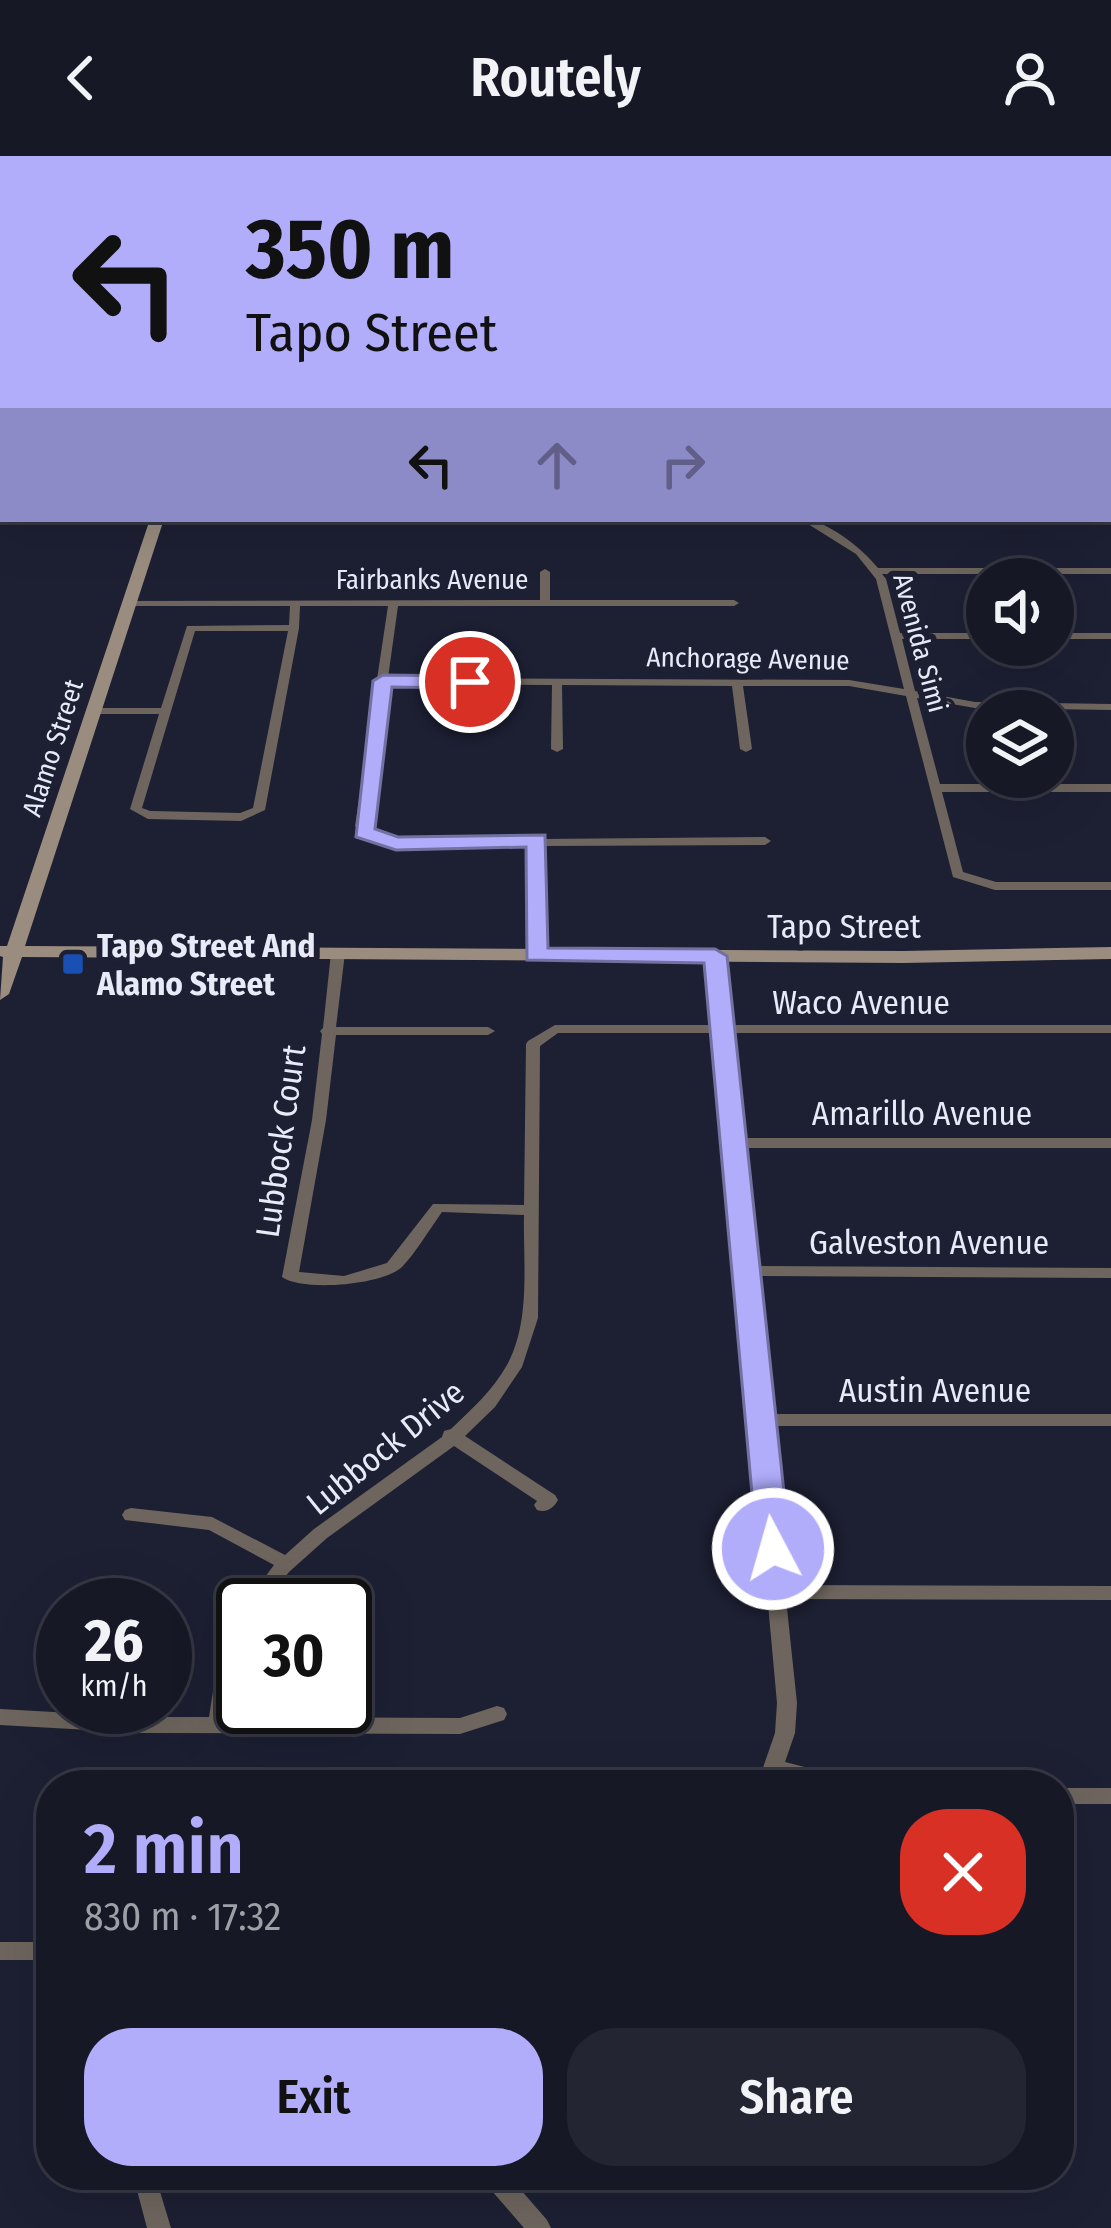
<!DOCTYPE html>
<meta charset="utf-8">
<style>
:root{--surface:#161826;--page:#232532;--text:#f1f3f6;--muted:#9ea0a7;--line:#353743;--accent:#b1adfa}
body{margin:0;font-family:"Fira Sans Condensed",sans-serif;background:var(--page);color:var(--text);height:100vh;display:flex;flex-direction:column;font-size:45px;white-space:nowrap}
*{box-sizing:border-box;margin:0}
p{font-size:39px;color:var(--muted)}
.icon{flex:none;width:66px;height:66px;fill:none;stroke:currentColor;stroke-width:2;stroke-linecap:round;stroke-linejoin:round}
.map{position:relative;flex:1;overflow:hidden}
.panel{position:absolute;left:36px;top:1614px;width:1038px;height:420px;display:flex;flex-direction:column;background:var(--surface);border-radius:48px;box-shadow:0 12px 48px #0002,0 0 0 3px var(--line)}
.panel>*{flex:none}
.guide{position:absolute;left:0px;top:0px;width:1113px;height:366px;box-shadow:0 12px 48px #0002,0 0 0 3px var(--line);background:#b1adfa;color:#111;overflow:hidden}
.tools{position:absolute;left:966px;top:402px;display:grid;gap:24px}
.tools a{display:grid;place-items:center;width:108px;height:108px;border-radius:50%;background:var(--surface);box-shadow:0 12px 48px #0002,0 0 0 3px var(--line);font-size:60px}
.speed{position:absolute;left:36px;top:1422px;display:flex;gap:24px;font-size:60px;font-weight:700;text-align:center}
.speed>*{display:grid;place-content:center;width:156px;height:156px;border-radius:50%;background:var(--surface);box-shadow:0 12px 48px #0002,0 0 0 3px var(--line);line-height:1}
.speed small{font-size:30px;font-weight:400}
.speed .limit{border:6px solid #111;border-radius:18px;background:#fff;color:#111}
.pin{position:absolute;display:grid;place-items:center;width:102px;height:102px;color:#fff;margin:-51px;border:6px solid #fff;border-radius:50%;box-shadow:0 3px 12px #0007}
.me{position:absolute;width:132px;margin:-66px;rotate:354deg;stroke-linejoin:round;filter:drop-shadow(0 0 9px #0008)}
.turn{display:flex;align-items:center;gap:42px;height:252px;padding:0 48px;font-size:54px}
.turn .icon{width:156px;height:156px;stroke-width:2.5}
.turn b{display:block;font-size:84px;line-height:102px}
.lanes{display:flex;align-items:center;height:114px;padding:0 48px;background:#0003;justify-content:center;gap:60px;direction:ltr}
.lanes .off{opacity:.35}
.round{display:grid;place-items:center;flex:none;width:126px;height:126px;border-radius:48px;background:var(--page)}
.head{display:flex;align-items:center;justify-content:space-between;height:204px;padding:0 48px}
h1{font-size:72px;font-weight:600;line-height:90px;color:var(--accent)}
.cta{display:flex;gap:24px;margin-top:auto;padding:24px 48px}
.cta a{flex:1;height:138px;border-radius:48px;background:var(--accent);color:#111;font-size:48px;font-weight:600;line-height:138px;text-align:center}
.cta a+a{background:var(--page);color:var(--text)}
header{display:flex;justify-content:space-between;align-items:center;height:156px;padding:0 48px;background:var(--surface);font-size:54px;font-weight:600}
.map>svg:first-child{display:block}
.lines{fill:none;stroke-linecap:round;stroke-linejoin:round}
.street{fill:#6e665e;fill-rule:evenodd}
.secondary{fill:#9a8d80;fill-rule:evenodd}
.route{fill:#b1adfa;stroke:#7370a2;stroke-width:3}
.transit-dot{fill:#1a4fb4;stroke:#1d2033;stroke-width:4.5}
.labels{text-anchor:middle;stroke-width:12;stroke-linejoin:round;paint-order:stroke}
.far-street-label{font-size:27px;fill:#e7eaf7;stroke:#1d2033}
.street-label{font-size:33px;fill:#e7eaf7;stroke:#1d2033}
.poi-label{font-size:33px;font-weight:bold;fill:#e7eaf7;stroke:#1d2033;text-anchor:start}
</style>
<header><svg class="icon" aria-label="back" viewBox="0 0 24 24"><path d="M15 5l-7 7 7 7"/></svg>Routely<svg class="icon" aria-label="person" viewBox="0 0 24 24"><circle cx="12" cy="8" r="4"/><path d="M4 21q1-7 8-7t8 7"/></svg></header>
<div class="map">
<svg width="1111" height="2072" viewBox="0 0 1111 2072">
<rect width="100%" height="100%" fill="#1d2033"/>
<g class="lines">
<path class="street" d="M 209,0 L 215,0 L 213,3 L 207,3 Z
M 422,0 L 425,3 L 407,3 Z
M 722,0 L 728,0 L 728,3 L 722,3 Z
M 938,0 L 944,0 L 945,3 L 939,3 Z
M 0,28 L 3,29 L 3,38 L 0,39 Z
M 0,53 L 3,54 L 3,66 L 0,65 Z
M 1110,88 L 1111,88 L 1111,92 L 1110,92 Z
M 1110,127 L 1111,127 L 1111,131 L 1110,131 Z
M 1110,204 L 1111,204 L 1111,210 L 1110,210 Z
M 1110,249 L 1111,249 L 1111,255 L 1110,255 Z
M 1110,298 L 1111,298 L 1111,304 L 1110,304 Z
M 1110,353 L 1111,353 L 1111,359 L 1110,359 Z
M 800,363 C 826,363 862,392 878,412 L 1111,412 L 1111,418 L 882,418 L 886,423 L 900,477 L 987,477 L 987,483 L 902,483 L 915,535 L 975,546 L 1111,548 L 1111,554 L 975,552 L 917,542 L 940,628 L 1111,628 L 1111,636 L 942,636 L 963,716 L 996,726 L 1111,726 L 1111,734 L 995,734 L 953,721 L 906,540 L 849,530 L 743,530 L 752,593 L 746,596 L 740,593 L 732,530 L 562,529 L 563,593 L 557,596 L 551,593 L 552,529 L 387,528 L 367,670 L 375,679 L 396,683 L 533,683 L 538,680 L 543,683 L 765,681 L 771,685 L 765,689 L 544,690 L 542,799 L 535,803 L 528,799 L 532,690 L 396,691 L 367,685 L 355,670 L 388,450 L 300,450 L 299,472 L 265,654 L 241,665 L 148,663 L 130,653 L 159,558 L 93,558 L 87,555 L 93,552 L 161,552 L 187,470 L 289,469 L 290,450 L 129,450 L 124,447 L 125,445 L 540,444 L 540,416 L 545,413 L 550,416 L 550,444 L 734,444 L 739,447 L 734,450 L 398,450 L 388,522 L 849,524 L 904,533 L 876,423 L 856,398 ZM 195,475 L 288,475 L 253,652 L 240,657 L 150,655 L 142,652 Z
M 1053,477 L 1111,477 L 1111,483 L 1053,483 Z
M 338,793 L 345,797 L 336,871 L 488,871 L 495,875 L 488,879 L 336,879 L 326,964 L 299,1116 L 344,1120 L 387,1107 L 433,1048 L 524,1049 L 526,888 L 528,885 L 555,869 L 715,869 L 708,800 L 710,797 L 715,796 L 722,800 L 728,869 L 1111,869 L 1111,877 L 729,877 L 740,982 L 1111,982 L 1111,992 L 741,992 L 753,1110 L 1111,1112 L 1111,1122 L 754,1120 L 768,1258 L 1111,1258 L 1111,1270 L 769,1270 L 785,1429 L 1111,1430 L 1111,1444 L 786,1443 L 797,1547 L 795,1577 L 785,1606 L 844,1621 L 851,1623 L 854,1629 L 811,1629 L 780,1621 L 777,1629 L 757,1629 L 775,1577 L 777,1547 L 716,877 L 558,877 L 540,890 L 538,1162 L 522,1211 L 495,1251 L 465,1280 L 555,1339 L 558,1344 C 553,1353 546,1357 537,1354 L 534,1349 L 537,1345 L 454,1290 L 327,1382 L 289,1416 L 263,1449 L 244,1449 L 274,1409 L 209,1374 L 125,1364 L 122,1359 L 125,1354 L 131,1352 L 212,1361 L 285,1399 L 314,1373 L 442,1281 L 444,1275 L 451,1273 C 472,1253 493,1234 507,1209 C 531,1165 523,1107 524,1059 L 442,1056 C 429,1074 417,1095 402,1111 C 383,1129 303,1136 282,1121 L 312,964 L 322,878 L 320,875 L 323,872 L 331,797 Z
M 243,1459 L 243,1490 L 235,1510 L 228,1561 L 460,1562 L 497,1550 L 504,1552 L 507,1558 L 504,1564 L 460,1578 L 143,1577 L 0,1569 L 0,1553 L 143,1561 L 209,1561 L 217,1510 L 234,1466 L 236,1461 Z
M 1059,1632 L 1111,1632 L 1111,1648 L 1059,1648 Z
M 0,1786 L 51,1786 L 51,1804 L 0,1804 Z
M 133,2019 L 155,2019 L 171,2072 L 147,2072 Z
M 482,2019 L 508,2019 L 547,2064 L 551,2072 L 524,2072 L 485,2027 Z"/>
<path class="secondary" d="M 268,0 L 278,0 L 267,3 Z
M 0,164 L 3,164 L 3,170 L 0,170 Z
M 1110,174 L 1111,174 L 1111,180 L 1110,180 Z
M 150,363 L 164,363 L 25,790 L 903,795 L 1111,791 L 1111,803 L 903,807 L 22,801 L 9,838 L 0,844 L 3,801 L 0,800 L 0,790 L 7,790 Z"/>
</g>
<path class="route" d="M 383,519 L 470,520 L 480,526 L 470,532 L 392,531 L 375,673 L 398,681 L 545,679 L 548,792 L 715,793 L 727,800 L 790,1393 L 785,1402 L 773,1406 L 757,1393 L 704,807 L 527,804 L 526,691 L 396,694 L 356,681 L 373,525 Z"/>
<rect class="transit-dot" x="61" y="796" width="24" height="24" rx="6"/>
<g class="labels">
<g class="far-street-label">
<text x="432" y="433">Fairbanks Avenue</text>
<text transform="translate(920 487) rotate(75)" y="9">Avenida Simi</text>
<text transform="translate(748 503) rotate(1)" y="9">Anchorage Avenue</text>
<text transform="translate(53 592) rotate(-72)" y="9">Alamo Street</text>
</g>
<g class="street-label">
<text x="844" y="782">Tapo Street</text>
<text x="861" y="858">Waco Avenue</text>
<text x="922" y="969">Amarillo Avenue</text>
<text transform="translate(280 985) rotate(-82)" y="12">Lubbock Court</text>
<text x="929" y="1098">Galveston Avenue</text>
<text x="935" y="1246">Austin Avenue</text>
<text transform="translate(385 1291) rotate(-39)" y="12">Lubbock Drive</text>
</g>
<g class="poi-label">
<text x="97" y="801">Tapo Street And<tspan x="97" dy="38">Alamo Street</tspan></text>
</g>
</g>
</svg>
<div class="tools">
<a><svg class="icon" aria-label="sound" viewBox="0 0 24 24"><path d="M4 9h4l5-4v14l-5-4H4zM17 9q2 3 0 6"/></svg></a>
<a><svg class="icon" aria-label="layers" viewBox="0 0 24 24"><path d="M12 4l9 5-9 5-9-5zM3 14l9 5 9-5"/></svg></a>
</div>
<div class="speed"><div>26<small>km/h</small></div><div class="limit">30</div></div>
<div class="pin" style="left:470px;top:526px;background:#d93025"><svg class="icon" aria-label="arrive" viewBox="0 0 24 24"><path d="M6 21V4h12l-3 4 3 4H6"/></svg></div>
<svg class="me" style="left:773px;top:1393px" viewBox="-20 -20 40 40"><circle r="17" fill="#b1adfa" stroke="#fff" stroke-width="3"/><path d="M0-11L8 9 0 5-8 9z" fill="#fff"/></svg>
<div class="guide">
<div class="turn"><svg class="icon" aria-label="left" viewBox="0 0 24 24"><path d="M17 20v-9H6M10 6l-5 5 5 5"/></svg><div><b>350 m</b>Tapo Street</div></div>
<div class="lanes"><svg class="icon" aria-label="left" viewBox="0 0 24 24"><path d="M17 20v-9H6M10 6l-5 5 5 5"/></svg><svg class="icon off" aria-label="ahead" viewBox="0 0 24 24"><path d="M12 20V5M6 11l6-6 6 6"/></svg><svg class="icon off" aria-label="right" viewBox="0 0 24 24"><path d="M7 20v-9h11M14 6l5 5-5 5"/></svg></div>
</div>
<section class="panel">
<div class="head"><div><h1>2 min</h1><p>830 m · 17:32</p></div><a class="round" style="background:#d93025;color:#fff"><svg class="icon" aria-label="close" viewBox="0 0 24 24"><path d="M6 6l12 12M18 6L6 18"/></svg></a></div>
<div class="cta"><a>Exit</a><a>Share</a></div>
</section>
</div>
